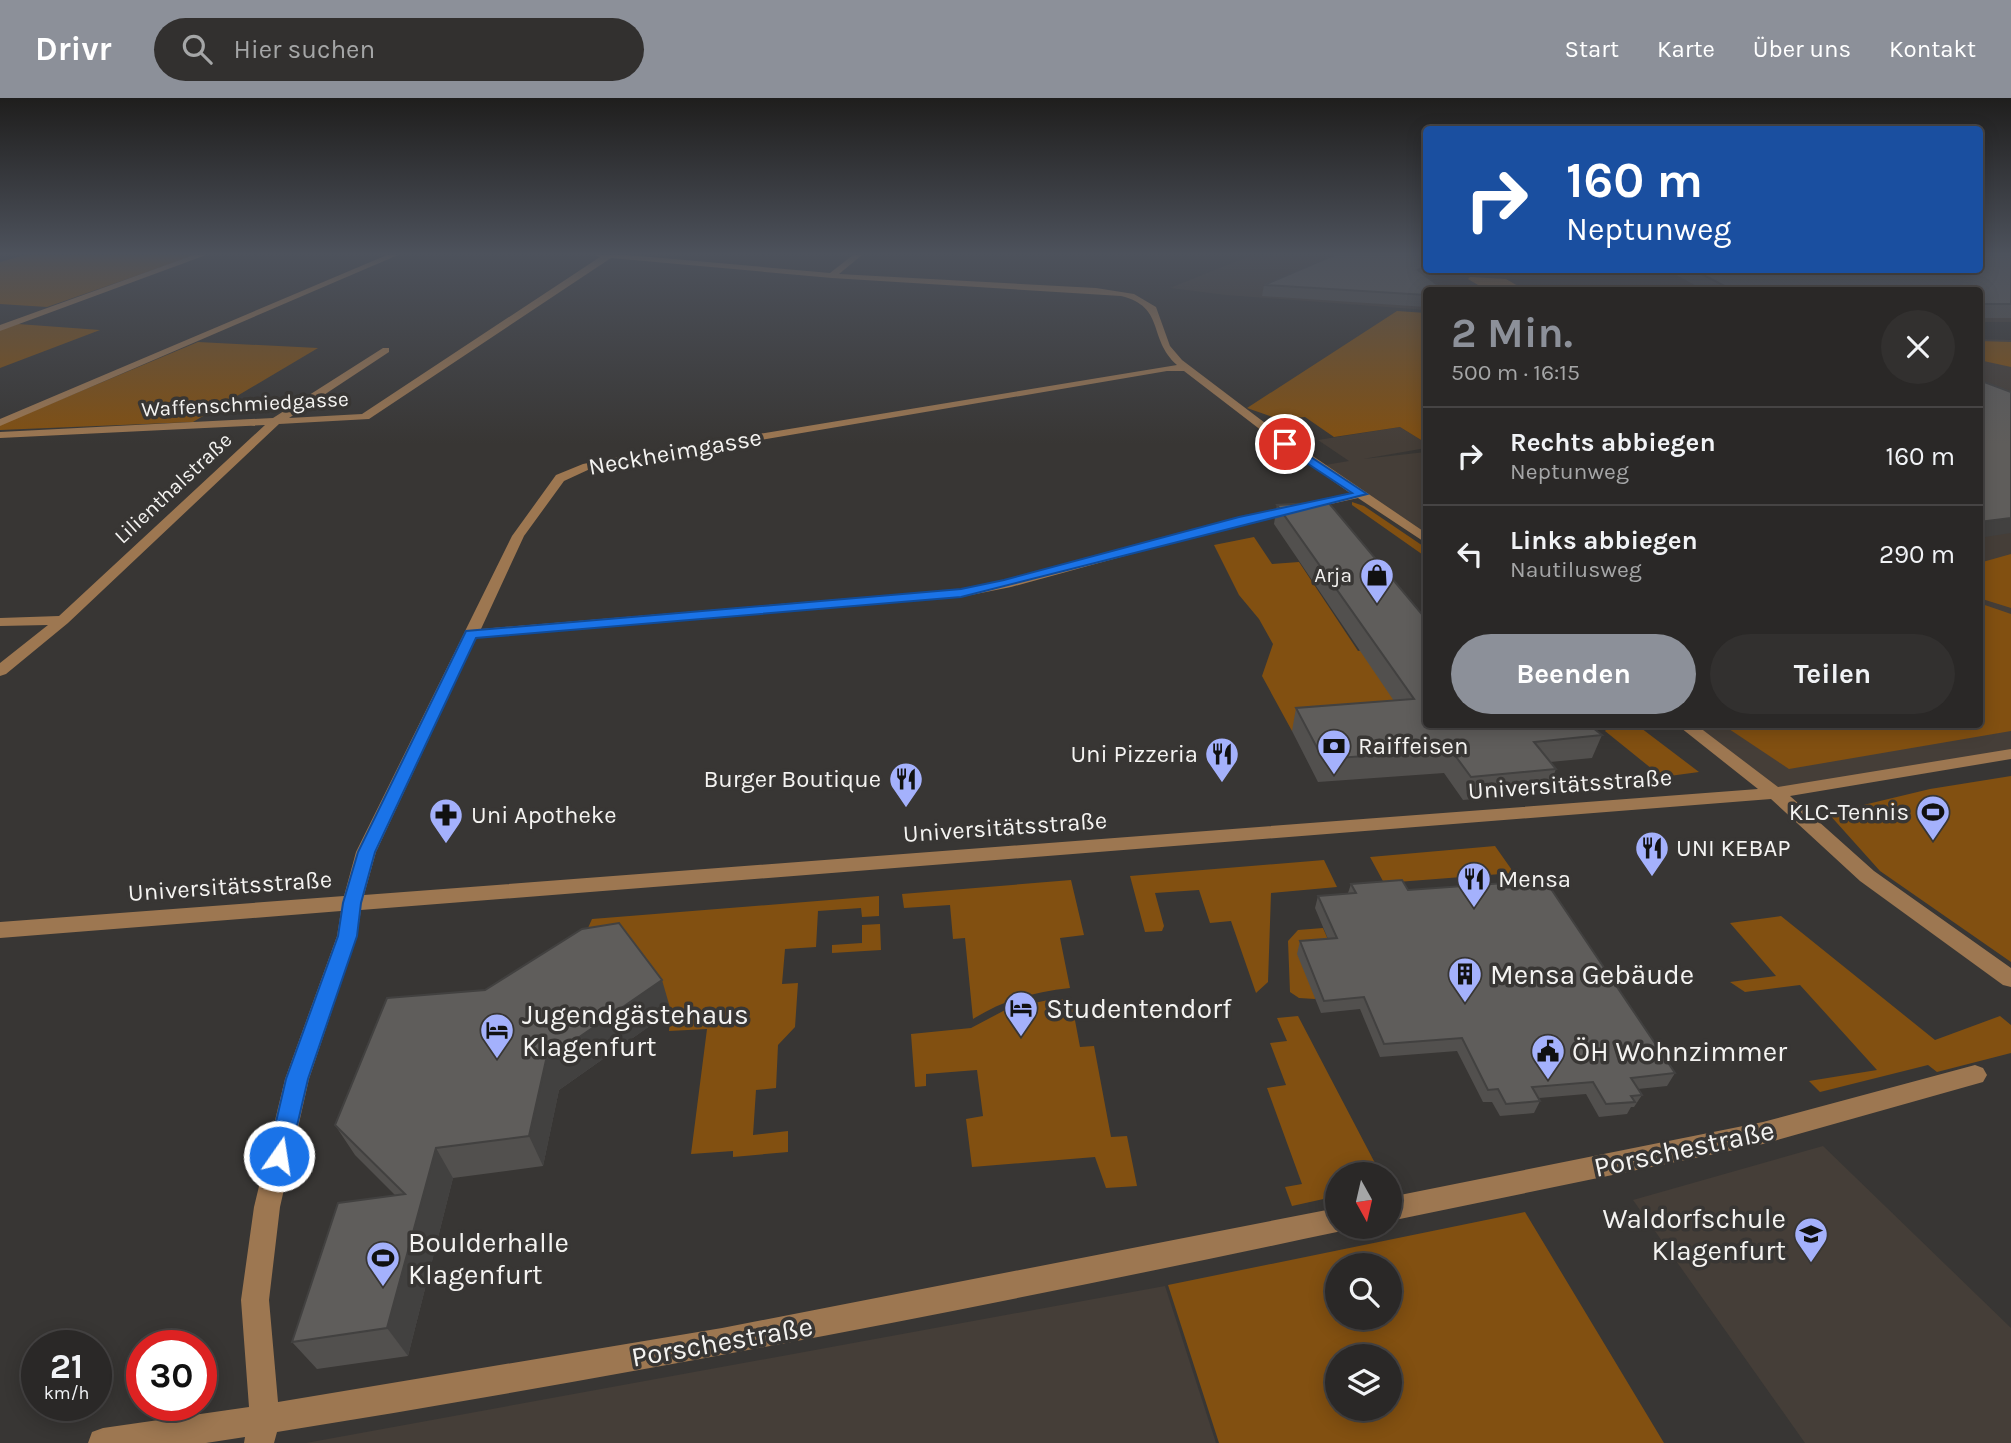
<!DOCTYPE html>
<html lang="de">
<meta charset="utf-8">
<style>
:root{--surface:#2a2827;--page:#32302f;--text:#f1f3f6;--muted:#a5a6a7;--line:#464444;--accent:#8c9099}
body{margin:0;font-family:Karla,sans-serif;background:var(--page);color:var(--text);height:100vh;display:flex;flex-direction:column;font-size:26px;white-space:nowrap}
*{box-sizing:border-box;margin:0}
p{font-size:23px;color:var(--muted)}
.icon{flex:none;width:38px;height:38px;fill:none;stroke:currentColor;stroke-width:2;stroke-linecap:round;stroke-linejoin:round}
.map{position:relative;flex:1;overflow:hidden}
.drawer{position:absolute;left:1423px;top:189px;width:560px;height:441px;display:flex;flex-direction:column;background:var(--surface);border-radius:7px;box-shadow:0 4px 18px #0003,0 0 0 2px var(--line)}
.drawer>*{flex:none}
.banner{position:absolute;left:1423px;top:28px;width:560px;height:147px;border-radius:7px;box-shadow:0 4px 18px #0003,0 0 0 2px var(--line);background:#1a4fa0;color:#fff;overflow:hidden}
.needle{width:46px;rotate:172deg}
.fabs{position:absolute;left:1325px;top:1064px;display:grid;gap:14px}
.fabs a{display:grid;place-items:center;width:77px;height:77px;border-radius:50%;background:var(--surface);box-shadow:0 4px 18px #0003,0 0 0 2px var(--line);font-size:35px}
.speed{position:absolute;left:21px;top:1232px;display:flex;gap:14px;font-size:35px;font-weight:700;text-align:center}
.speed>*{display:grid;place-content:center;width:91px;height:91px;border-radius:50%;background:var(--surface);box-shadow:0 4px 18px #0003,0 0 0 2px var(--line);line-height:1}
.speed small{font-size:18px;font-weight:400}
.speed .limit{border:10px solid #d22;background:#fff;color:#111}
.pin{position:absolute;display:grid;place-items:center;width:60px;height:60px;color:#fff;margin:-30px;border:4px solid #fff;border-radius:50%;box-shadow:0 2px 7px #0007}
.me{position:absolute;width:77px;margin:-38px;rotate:13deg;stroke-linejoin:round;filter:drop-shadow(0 0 5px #0008)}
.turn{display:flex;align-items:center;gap:24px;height:147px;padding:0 28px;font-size:32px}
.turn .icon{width:91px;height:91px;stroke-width:2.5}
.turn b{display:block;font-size:49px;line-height:60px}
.round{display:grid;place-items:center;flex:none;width:74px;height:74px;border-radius:37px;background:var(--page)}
.head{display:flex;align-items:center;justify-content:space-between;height:119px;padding:0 28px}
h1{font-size:42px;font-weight:700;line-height:52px;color:var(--accent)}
.button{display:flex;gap:14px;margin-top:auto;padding:14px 28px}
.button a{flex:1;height:80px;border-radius:42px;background:var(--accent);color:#fff;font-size:28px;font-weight:700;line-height:80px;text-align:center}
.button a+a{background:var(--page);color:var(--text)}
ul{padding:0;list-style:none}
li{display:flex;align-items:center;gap:21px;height:98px;padding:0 28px;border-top:2px solid var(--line)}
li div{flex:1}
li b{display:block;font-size:26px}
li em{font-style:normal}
header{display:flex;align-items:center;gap:42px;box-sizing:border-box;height:98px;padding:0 35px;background:var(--accent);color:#fff}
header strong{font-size:33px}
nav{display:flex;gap:38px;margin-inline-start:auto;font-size:24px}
.search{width:490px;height:63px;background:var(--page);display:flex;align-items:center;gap:18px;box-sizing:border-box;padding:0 24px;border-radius:38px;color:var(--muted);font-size:26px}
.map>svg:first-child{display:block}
.built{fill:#453e38}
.green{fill:#825011;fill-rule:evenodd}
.water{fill:#a06b32}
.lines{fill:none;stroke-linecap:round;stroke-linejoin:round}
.minor{fill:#9d7751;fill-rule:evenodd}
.wall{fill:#52504e}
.shaded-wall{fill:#424140}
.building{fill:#5f5d5b;stroke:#424140;stroke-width:2}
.route{fill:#1a73e8;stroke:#114b97;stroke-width:2}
.labels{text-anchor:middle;stroke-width:7;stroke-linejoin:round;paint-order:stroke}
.far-street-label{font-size:21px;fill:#f4f3f1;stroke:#383634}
.far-poi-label{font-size:21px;fill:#f4f3f1;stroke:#383634;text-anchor:end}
.street-label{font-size:24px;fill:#f4f3f1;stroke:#383634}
.poi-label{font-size:24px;fill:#f4f3f1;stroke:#383634;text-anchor:start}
.near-poi-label{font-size:28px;fill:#f4f3f1;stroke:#383634;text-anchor:start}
.near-street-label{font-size:28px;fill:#f4f3f1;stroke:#383634}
</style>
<header>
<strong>Drivr</strong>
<div class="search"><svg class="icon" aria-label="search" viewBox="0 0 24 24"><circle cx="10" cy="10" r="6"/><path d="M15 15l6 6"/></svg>Hier suchen</div>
<nav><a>Start</a><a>Karte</a><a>Über uns</a><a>Kontakt</a></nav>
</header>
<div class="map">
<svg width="2011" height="1345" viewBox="0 0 2011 1345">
<rect width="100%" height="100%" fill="#383634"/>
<path class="built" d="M 1252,157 L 1426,157 L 1426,172 L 1979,172 L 2011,157 L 2011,224 L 1979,224 L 1979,192 L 1426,192 L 1426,212 L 1226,197 L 1170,190 Z
M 1979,241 L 2011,242 L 2011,656 L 1775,695 L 1684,627 L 1979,626 Z
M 1400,329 L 1426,345 L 1426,350 L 1363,361 L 1426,354 L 1426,441 L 1319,368 L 1349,363 L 1318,342 Z
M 1823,1048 L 2011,1230 L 2011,1345 L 1805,1345 L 1633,1102 Z
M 1165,1188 L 1216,1345 L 306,1345 Z"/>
<path class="green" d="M 25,157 L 196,157 L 47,209 L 0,206 L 0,164 Z
M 1397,213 L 1426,215 L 1426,345 L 1400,329 L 1334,339 L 1305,319 L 1278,321 L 1247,310 Z
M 18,226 L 100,232 L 0,270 L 0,232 Z
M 1979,243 L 2011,244 L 2011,269 L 1979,262 Z
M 198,244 L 318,250 L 193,324 L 0,332 L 0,327 Z
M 1352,404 L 1364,408 L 1426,450 L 1426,459 L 1352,407 Z
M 1254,439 L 1272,466 L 1299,464 L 1358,553 L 1373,550 L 1408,624 L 1292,633 L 1262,578 L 1273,546 L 1259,521 L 1239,497 L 1214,447 Z
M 2011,456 L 2011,510 L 1979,500 L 1979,465 Z
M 1979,505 L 2011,516 L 2011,633 L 1789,671 L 1723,627 L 1979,626 Z
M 1611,626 L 1637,627 L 1699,674 L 1662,679 L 1605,633 Z
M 2011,678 L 2011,864 L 1880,773 L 1828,715 L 1852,707 L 1855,709 L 1930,691 Z
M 1495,748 L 1514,775 L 1384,785 L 1370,759 Z
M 1324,762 L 1337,789 L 1271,795 L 1268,884 L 1256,895 L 1231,823 L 1210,825 L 1199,792 L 1155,795 L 1164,828 L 1162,833 L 1145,834 L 1130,778 Z
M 1071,782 L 1084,837 L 1060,840 L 1070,890 C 1034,894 1003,902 973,921 L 965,840 L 953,841 L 950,807 L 904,810 L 902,796 Z
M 879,798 L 879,818 L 862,819 L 861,810 L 818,813 L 816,849 L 785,851 L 782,886 L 798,885 L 795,929 L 778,947 L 776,990 L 756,992 L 753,1037 L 788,1033 L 788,1054 L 733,1059 L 733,1053 L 691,1056 L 707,931 L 669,933 L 671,913 L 566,879 L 592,821 Z
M 1781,818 L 1935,942 L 2000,918 L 2011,927 L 2011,955 L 1937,974 L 1928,967 L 1820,994 L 1809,983 L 1877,972 L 1800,887 L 1745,894 L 1730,884 L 1776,878 L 1730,825 Z
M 880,826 L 881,852 L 832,855 L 832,847 L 862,845 L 862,827 Z
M 1323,830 L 1333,853 L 1315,901 L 1299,900 L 1290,894 L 1288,843 L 1298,832 Z
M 1071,901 L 1080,949 L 1094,948 L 1111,1039 L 1127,1038 L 1137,1088 L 1106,1090 L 1095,1059 L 972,1069 L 966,1021 L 983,1018 L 977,972 L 926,976 L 926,988 L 915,989 L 911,936 L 971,930 L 1007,911 L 1048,902 Z
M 1298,918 L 1376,1067 L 1388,1076 L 1337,1076 L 1337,1098 L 1292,1108 L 1285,1089 L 1302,1086 L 1267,990 L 1286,987 L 1270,945 L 1287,943 L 1277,920 Z
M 1525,1114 L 1664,1345 L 1219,1345 L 1168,1187 ZM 1337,1167 L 1390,1167 L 1390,1220 L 1337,1220 ZM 1337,1258 L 1390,1258 L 1390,1311 L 1337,1311 Z"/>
<path class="water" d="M 1470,179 L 1506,181 L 1518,188 L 1483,190 L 1468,181 Z"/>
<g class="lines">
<path class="minor" d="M 194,157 L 206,157 L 0,233 L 0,227 Z
M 387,157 L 398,157 L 0,328 L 0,321 Z
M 594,157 L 628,157 L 830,175 L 853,157 L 862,157 L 839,176 L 1096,190 L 1134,196 L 1156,209 L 1170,248 L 1182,262 L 1273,331 L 1426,435 L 1426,445 L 1358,400 L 1241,426 L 1011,489 L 961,499 L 476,540 L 376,754 L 364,797 L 1758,691 L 1676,626 L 1695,626 L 1778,689 L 2011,651 L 2011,661 L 1790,698 L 1874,773 L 2011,870 L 2011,889 L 2003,887 L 1860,783 L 1771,701 L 361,812 L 357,838 L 309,981 L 280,1109 L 269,1202 L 278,1304 L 722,1230 L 1337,1110 L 1337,1129 L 1347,1129 L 1337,1134 C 985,1209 632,1277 277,1334 L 274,1345 L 244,1345 L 245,1339 L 206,1345 L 88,1345 L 92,1334 L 103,1330 L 249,1309 L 241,1202 L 254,1109 L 285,981 L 337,838 L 341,813 L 0,840 L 0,824 L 344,798 L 356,754 L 512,438 L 556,377 L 583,366 L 613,360 L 1177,267 C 1147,240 1166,209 1121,198 L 832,180 L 611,160 L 369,321 L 279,326 L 68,525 L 6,576 L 0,578 L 0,565 L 48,527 L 0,528 L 0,520 L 59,518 L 265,327 L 0,340 L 0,334 L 273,320 L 383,250 L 389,250 L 389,254 L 289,320 L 362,316 L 600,159 ZM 1167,273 L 1184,273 L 1266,336 L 1350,395 L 1239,419 L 1005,482 L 961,491 L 481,531 L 524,438 L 564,383 L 590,371 Z
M 1975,967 L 1983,970 L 1987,977 L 1983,984 L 1763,1046 L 1390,1123 L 1390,1099 L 1763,1024 Z"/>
</g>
<path class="wall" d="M 2011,157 L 2011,220 L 1979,220 L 1979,192 L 1704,192 L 1667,172 L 1979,172 Z
M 1426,172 L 1438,172 L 1425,178 L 1426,209 L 1262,198 L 1264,187 Z
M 1328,404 L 1426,626 L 1602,637 L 1592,660 L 1550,664 L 1556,671 L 1547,694 L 1463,702 L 1444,675 L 1318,684 L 1292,633 L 1296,610 L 1394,603 L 1274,426 L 1277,407 Z
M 1351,786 L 1408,792 L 1675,975 L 1667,988 L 1638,991 L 1642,997 L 1634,1009 L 1631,1009 L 1627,1016 L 1599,1019 L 1586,996 L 1539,1000 L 1540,1003 L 1534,1015 L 1500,1018 L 1492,1004 L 1483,1004 L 1457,953 L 1380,959 L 1360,911 L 1321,915 L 1297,856 L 1300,843 L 1328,841 L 1315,810 L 1318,798 L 1348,795 Z
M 671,913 L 559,992 L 543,1068 L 453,1080 L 408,1258 L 317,1271 L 292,1244 L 395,1097 L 355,1057 L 335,1027 Z"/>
<path class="shaded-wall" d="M 1426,168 L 1426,172 L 1438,172 L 1415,183 L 1418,172 Z
M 2011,420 L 2011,435 L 1979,440 L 1979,424 Z
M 662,882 L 671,913 L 559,992 L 543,1068 L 529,1038 L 546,962 Z
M 436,1050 L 453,1080 L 408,1258 L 387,1230 Z"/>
<path class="building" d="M 1334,157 L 1426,157 L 1426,168 L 1418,172 L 1444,192 L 1426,192 L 1426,197 L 1264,187 Z
M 1979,157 L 2011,157 L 2011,206 L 1979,206 L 1979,192 L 1732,192 L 1694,172 L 1979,172 Z
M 1979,282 L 2011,294 L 2011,420 L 1979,424 Z
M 1328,404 L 1426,521 L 1426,626 L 1588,626 L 1602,637 L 1534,644 L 1556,671 L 1471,679 L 1451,652 L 1323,661 L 1296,610 L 1414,601 L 1277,407 Z
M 1402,782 L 1408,792 L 1545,782 L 1675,975 L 1631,980 L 1642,997 L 1631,998 L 1635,1004 L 1606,1006 L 1593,984 L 1532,989 L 1540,1003 L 1506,1006 L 1498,991 L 1488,992 L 1462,940 L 1384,946 L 1364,899 L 1324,903 L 1300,843 L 1337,840 L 1318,798 L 1356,795 L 1351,786 Z
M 619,825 L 662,882 L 546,962 L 529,1038 L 436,1050 L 387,1230 L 292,1244 L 338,1105 L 405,1096 L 335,1027 L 387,900 L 485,892 L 582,831 Z"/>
<linearGradient id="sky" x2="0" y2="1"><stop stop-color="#1f1e1d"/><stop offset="0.45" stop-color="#4d525c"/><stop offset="1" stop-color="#4d525c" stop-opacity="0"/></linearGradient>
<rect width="2011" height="346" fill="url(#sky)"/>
<path class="route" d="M 1281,344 L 1288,344 L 1367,396 L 961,499 L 476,540 L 375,754 L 361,805 L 357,838 L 308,981 L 290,1058 L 287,1065 L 279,1068 L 271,1065 L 268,1058 L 286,981 L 338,838 L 343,805 L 358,754 L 466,533 L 961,491 L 1004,482 L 1239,419 L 1352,395 L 1281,348 Z"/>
<defs>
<g id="shop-pin" transform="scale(1.75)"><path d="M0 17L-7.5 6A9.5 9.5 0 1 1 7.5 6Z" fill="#a4b1fc" stroke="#383634"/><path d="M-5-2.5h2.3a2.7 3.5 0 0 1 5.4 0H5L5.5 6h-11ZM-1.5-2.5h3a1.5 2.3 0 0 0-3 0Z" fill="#111"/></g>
<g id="bank-pin" transform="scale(1.75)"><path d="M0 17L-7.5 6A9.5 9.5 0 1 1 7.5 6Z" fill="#a4b1fc" stroke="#383634"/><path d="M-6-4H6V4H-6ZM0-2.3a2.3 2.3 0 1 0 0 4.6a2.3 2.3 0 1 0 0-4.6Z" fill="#111"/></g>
<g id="restaurant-pin" transform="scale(1.75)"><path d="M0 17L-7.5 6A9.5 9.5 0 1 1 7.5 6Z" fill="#a4b1fc" stroke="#383634"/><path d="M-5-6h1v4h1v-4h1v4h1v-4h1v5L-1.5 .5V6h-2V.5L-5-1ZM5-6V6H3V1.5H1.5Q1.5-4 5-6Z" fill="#111"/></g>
<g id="stadium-pin" transform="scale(1.75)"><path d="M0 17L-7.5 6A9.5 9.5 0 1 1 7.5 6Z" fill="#a4b1fc" stroke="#383634"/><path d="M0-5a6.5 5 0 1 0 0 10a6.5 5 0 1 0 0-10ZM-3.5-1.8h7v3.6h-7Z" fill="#111"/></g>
<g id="pharmacy-pin" transform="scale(1.75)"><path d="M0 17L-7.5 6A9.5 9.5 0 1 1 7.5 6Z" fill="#a4b1fc" stroke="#383634"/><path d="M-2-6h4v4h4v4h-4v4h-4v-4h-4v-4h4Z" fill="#111"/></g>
<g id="building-pin" transform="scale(1.75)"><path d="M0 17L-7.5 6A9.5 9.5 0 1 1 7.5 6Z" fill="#a4b1fc" stroke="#383634"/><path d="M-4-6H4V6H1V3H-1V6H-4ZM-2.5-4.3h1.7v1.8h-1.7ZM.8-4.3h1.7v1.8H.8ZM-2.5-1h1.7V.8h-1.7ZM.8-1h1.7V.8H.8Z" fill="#111"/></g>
<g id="hotel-pin" transform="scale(1.75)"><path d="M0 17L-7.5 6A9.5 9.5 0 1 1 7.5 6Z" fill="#a4b1fc" stroke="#383634"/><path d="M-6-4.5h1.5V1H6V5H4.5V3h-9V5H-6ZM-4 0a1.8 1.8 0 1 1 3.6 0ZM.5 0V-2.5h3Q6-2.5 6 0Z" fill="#111"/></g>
<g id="civic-pin" transform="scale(1.75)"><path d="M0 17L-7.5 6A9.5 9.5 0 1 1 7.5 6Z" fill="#a4b1fc" stroke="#383634"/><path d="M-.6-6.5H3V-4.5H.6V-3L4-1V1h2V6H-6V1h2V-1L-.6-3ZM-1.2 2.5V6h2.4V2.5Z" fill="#111"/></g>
<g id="school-pin" transform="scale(1.75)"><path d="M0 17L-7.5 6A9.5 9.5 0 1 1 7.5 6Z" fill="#a4b1fc" stroke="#383634"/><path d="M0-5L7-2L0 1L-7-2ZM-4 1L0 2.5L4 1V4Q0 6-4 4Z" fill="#111"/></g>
</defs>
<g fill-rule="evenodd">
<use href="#shop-pin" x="1377" y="477"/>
<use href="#bank-pin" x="1334" y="648"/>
<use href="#restaurant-pin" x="1222" y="656"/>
<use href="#restaurant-pin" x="906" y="681"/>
<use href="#stadium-pin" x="1933" y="714"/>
<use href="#pharmacy-pin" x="446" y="717"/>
<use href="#restaurant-pin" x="1652" y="750"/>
<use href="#restaurant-pin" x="1474" y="781"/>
<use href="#building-pin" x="1465" y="876"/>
<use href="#hotel-pin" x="1021" y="910"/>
<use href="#hotel-pin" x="497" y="932"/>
<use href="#civic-pin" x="1548" y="953"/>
<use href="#school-pin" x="1811" y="1136"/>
<use href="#stadium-pin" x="383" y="1160"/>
</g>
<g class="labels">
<g class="far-street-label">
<text transform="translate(245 306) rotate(-3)" y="7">Waffenschmiedgasse</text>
<text transform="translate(173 390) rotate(-43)" y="7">Lilienthalstraße</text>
</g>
<g class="far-poi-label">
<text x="1352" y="484">Arja</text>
</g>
<g class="street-label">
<text transform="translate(675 354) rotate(-10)" y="8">Neckheimgasse</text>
<text transform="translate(1570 686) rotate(-4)" y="8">Universitätsstraße</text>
<text transform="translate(1005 729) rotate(-4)" y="8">Universitätsstraße</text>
<text transform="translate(230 788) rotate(-4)" y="8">Universitätsstraße</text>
</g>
<g class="poi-label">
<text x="1358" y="656">Raiffeisen</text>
<text x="1198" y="664" text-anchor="end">Uni Pizzeria</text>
<text x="881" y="689" text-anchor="end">Burger Boutique</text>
<text x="1909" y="722" text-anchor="end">KLC-Tennis</text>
<text x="471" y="725">Uni Apotheke</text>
<text x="1676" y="758">UNI KEBAP</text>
<text x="1498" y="789">Mensa</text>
</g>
<g class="near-poi-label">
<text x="1490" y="886">Mensa Gebäude</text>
<text x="1046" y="920">Studentendorf</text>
<text x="522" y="926">Jugendgästehaus<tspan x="522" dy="32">Klagenfurt</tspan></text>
<text x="1572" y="963">ÖH Wohnzimmer</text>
<text x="1786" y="1130" text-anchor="end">Waldorfschule<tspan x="1786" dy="32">Klagenfurt</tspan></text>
<text x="408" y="1154">Boulderhalle<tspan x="408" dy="32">Klagenfurt</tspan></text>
</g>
<g class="near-street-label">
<text transform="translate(1684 1050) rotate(-12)" y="10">Porschestraße</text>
<text transform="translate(722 1243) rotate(-10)" y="10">Porschestraße</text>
</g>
</g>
</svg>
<div class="fabs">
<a><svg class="needle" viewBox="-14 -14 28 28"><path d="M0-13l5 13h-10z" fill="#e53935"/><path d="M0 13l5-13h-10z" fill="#a5a6a7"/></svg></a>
<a><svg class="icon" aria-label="search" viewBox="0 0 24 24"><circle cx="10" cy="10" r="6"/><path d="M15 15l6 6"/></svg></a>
<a><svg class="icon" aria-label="layers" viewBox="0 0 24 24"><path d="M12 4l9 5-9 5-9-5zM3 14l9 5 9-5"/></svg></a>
</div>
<div class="speed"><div>21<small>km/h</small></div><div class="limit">30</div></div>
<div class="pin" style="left:1285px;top:346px;background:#d93025"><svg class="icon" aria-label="arrive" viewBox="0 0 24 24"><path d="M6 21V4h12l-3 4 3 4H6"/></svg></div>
<svg class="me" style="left:279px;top:1058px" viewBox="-20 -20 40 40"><circle r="17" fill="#1a73e8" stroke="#fff" stroke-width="3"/><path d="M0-11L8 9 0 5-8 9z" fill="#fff"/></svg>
<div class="banner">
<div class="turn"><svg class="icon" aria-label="right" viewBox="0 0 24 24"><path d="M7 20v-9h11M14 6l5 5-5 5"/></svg><div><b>160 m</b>Neptunweg</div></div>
</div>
<section class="drawer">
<div class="head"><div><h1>2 Min.</h1><p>500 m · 16:15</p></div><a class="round"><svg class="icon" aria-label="close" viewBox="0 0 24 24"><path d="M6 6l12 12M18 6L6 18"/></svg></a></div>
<ul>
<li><svg class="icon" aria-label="right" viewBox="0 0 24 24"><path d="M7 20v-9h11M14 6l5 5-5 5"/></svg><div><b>Rechts abbiegen</b><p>Neptunweg</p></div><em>160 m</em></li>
<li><svg class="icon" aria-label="left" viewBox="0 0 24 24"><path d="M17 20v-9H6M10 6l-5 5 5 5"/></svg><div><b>Links abbiegen</b><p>Nautilusweg</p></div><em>290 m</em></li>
</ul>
<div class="button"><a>Beenden</a><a>Teilen</a></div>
</section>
</div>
